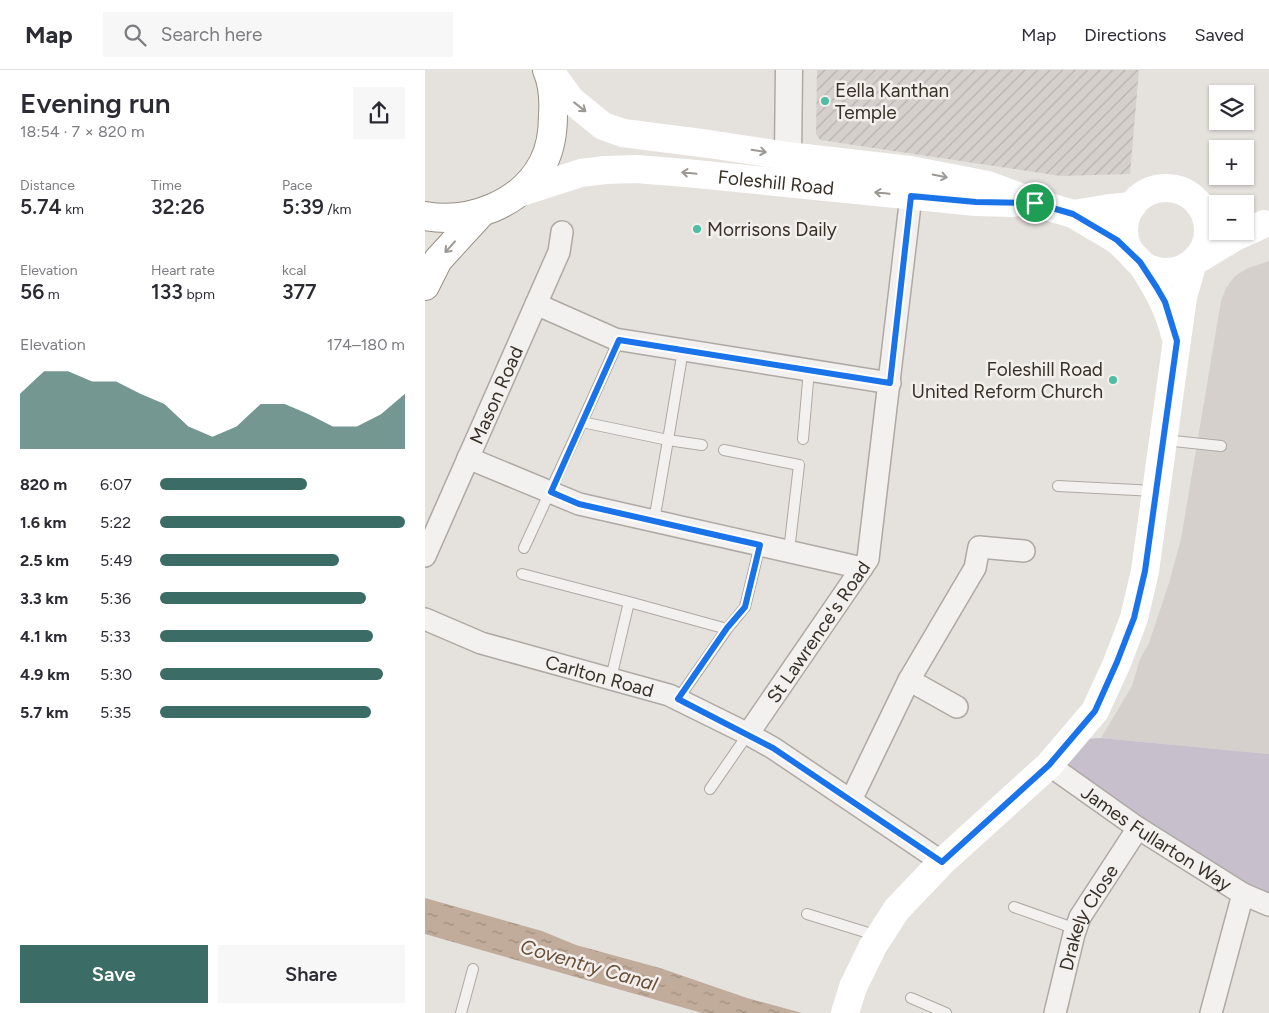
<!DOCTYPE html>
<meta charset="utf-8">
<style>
:root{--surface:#fff;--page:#f7f7f7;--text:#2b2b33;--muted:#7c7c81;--line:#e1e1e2;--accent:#3b6c65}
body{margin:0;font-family:Figtree,sans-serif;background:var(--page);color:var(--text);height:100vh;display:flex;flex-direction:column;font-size:19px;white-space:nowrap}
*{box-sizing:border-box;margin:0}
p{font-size:16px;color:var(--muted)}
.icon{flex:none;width:28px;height:28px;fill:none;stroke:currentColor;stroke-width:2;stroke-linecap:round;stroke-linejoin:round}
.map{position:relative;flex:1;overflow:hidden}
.sheet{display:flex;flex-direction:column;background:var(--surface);width:425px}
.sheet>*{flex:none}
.fabs{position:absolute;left:784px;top:15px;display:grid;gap:10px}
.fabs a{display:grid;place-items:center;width:45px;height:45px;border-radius:0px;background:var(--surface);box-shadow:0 1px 4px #0004;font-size:25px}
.pin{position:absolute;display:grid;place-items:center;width:42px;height:42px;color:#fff;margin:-21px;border:2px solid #fff;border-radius:50%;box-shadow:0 1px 5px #0007}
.round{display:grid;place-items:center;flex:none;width:52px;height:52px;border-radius:0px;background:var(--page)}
.head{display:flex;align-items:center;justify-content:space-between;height:85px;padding:0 20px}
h1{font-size:28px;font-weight:600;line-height:38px}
.metrics{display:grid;grid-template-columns:repeat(3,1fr);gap:8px;height:85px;padding:5px 20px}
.metrics div{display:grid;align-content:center}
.metrics b{font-size:21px;font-weight:600}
.metrics small{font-size:14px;font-weight:400}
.metrics p{font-size:14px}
.chart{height:140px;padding:10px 20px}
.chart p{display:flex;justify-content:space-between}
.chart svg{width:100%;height:90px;margin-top:5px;fill:var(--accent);opacity:.7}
.cta{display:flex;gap:10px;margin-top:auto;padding:10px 20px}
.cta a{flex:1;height:58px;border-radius:0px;background:var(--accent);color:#fff;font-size:20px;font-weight:600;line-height:58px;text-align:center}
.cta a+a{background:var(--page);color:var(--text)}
ul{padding:0 20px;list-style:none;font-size:16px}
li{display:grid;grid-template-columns:80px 60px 1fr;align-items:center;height:38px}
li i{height:12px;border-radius:6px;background:var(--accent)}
header{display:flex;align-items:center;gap:30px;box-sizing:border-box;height:70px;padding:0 25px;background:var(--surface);border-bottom:1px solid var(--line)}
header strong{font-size:24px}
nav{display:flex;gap:28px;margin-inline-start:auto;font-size:18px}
.search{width:350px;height:45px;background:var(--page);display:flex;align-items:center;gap:12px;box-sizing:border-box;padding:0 18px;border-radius:0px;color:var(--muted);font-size:19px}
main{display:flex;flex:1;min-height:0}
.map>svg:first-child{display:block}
.built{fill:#d5d0cb}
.industrial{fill:url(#industrial-furrows)}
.green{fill:#c8bfcd}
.water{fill:url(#water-ripples)}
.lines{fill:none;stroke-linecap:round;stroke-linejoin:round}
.service-casing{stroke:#aea9a3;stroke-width:12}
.minor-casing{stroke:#aea9a3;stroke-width:24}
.tertiary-casing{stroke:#aea9a3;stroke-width:29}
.trunk-casing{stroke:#999086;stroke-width:30}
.service{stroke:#f3f1ef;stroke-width:10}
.minor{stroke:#f3f1ef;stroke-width:21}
.tertiary{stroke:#f3f1ef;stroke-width:26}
.secondary{stroke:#fff;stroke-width:28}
.trunk{stroke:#fff;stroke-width:28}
.oneway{stroke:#9c9894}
.route-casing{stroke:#fff;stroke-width:10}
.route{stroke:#1a73e8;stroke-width:6}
.poi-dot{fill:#4fbca3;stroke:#f3efec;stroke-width:2}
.labels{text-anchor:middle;stroke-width:5;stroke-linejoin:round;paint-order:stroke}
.poi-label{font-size:19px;fill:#393128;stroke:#f3efec;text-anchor:start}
.street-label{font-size:19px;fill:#393128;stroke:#f3efec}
.water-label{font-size:20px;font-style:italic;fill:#684e37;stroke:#f3efec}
</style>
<header>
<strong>Map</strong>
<div class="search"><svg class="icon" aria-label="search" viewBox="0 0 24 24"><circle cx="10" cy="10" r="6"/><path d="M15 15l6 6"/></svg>Search here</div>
<nav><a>Map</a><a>Directions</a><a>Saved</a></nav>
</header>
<main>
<section class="sheet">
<div class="head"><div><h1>Evening run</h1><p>18:54 · 7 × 820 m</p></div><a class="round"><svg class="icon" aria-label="share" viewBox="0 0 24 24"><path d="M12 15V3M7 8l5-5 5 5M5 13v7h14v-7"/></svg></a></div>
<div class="metrics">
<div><p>Distance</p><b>5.74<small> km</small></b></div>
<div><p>Time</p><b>32:26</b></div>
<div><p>Pace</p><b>5:39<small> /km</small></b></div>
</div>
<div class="metrics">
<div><p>Elevation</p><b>56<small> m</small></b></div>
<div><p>Heart rate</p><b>133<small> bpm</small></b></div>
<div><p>kcal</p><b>377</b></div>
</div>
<div class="chart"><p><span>Elevation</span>174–180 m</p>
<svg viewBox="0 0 160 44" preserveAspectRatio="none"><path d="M0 44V17L10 6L20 6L30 11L40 11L50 17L60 22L70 33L80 38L90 33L100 22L110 22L120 27L130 33L140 33L150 27L160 17V44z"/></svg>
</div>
<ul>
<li><b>820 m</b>6:07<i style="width:60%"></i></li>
<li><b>1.6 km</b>5:22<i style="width:100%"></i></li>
<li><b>2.5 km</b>5:49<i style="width:73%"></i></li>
<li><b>3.3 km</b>5:36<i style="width:84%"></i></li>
<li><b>4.1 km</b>5:33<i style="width:87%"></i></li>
<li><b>4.9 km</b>5:30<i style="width:91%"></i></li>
<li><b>5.7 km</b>5:35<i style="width:86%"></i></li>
</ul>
<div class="cta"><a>Save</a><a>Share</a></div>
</section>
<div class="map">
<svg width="844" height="943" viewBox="0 0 844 943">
<defs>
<pattern id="industrial-furrows" width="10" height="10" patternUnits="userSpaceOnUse" patternTransform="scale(1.25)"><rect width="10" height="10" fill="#d5d0cb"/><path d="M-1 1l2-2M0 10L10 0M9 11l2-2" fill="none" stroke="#b8b3ae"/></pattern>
<pattern id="water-ripples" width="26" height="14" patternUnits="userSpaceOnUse" patternTransform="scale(1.25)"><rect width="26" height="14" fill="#c1ac9b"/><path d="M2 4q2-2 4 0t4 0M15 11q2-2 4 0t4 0" fill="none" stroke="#9e8d7e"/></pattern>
</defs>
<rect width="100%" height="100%" fill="#e5e1dd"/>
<path class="built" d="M844 191V684L676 668 707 616 715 589 724 573 744 513 756 469 796 231 801 218 810 206 823 198Z"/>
<path class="industrial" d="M392 0H714L705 104 636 106 395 70 391 64Z"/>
<path class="green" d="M676 668 844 684V829L631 695 660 669Z"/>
<path class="water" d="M0 828 117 861 151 875 235 898 322 928 377 943H277L0 864Z"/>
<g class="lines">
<defs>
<path id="service" d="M157 352 194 270
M378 369 384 300
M739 370 796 376
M299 380 374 395 364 481
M633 416 730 421
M229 451 243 370 277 375
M99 478 157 352 243 370 258 280
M97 504 204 532
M186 608 204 532 302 559
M253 629 302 559 320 537 335 475
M285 719 323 664
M589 837 651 859
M382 844 453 866
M486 928 521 943
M36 943 48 899"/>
<g id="minor">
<path d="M111 234 190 269 465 313"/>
<path d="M43 388 154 434 437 498"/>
<path id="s1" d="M0 486 134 182 137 162"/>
<path id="s2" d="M0 549 56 573 244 625 323 664 348 678 517 792"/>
<path d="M484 610 532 637"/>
<path id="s3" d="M323 664 443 489 486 126"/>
<path id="s4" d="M624 695 713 758 818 824 844 835"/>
<path d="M426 730 484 610 550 498 554 477 599 481"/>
<path id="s5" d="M630 943 649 864 655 847 713 758"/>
<path d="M786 943 818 824"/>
</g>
<path id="tertiary" d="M363 86 364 0"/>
<path id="trunk" d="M0 146C44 154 97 134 118 93 126 78 128 62 128 45 129 30 128 14 122 0
M0 216 13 190 56 143"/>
</defs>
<use href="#service" class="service-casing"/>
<use href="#minor" class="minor-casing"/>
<use href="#tertiary" class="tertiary-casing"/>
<use href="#trunk" class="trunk-casing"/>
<use href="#service" class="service"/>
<use href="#minor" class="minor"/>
<use href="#tertiary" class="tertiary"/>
<g class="secondary">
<path d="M124 0 146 30 178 56 198 63 284 74 363 86 485 100 563 115 611 133 648 144 692 170 711 188"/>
<circle cx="741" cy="160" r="42"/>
<path id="s6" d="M94 123 156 103 180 100 211 99 261 103 551 132 588 133"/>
<path d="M648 144 685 138 707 136"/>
<path d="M770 191 810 167 839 154"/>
<path d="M715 192C731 216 743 237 750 265"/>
<path d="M420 943 428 917 448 876 472 839 517 792 624 695 670 641 692 593 709 548 720 501 758 227 768 192"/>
</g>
<use href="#trunk" class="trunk"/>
</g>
<defs><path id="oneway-shaft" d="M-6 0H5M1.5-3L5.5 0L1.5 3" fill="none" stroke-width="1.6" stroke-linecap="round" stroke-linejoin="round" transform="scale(1.25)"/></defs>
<g class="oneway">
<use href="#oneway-shaft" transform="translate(155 37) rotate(38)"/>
<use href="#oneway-shaft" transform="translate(334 81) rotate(9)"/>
<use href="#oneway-shaft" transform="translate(264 103) rotate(-174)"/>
<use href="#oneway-shaft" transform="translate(515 106) rotate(11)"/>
<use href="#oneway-shaft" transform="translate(457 123) rotate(-174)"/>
<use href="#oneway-shaft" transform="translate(25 177) rotate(132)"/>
</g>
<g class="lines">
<defs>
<path id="route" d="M486 126 551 132 610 133 648 144 692 170 715 192 732 218 740 232 752 271 720 501 709 548 692 592 670 641 624 695 517 792 348 678 253 629 302 558 320 537 335 475 154 434 126 422 194 270 465 313Z"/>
</defs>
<use href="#route" class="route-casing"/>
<use href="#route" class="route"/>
</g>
<g class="poi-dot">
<circle cx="400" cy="31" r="5"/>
<circle cx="272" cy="159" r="5"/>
<circle cx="688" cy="310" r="5"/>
</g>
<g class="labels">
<g class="poi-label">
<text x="410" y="27">Eella Kanthan<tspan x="410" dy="22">Temple</tspan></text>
<text x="282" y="166">Morrisons Daily</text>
<text x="678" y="306" text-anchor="end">Foleshill Road<tspan x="678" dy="22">United Reform Church</tspan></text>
</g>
<g class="street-label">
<text dy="7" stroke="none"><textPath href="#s6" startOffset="261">Foleshill Road</textPath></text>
<text dy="7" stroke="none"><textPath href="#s1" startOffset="176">Mason Road</textPath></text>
<text dy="7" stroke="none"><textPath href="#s3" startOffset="124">St Lawrence's Road</textPath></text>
<text dy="7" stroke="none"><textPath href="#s2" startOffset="184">Carlton Road</textPath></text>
<text dy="7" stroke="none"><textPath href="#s4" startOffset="130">James Fullarton Way</textPath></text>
<text dy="7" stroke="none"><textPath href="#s5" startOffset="102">Drakely Close</textPath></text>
</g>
<g class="water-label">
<text transform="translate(164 895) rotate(16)" y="7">Coventry Canal</text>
</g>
</g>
</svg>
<div class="fabs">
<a><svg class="icon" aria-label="layers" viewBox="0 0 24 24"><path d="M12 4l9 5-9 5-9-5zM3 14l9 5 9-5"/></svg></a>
<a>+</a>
<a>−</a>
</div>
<div class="pin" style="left:610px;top:133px;background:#1e9e55"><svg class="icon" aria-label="arrive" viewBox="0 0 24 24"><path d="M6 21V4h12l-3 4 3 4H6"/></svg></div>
</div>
</main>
